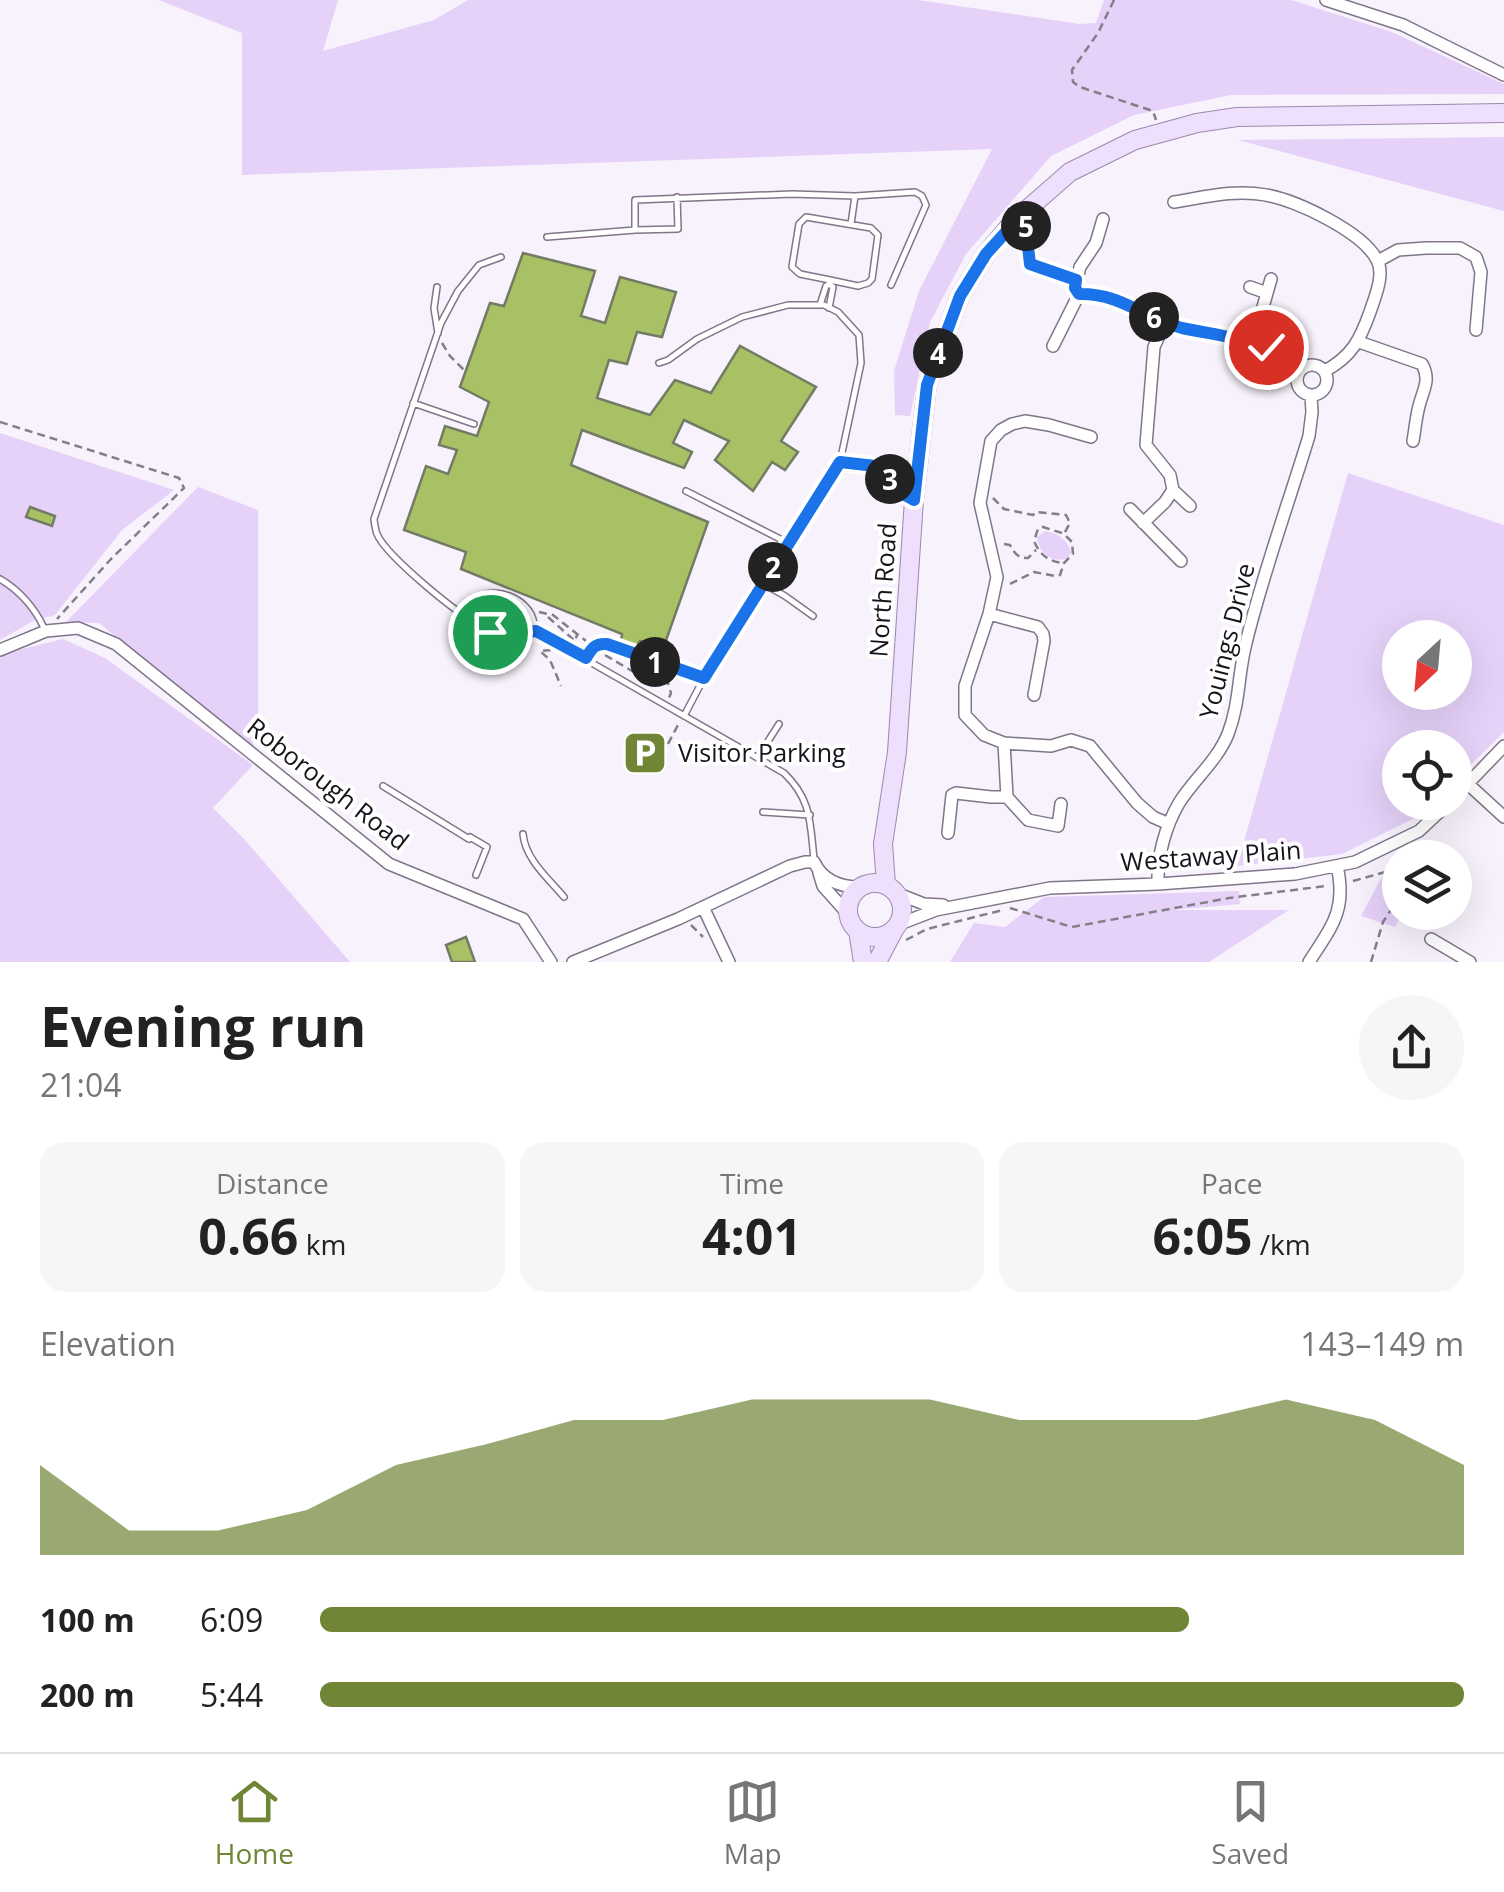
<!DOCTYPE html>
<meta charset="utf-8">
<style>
:root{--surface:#fff;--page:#f6f6f6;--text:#222;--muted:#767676;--line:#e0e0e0;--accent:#708536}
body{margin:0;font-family:"Open Sans",sans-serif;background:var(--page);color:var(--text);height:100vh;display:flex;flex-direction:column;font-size:38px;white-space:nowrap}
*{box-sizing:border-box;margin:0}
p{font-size:32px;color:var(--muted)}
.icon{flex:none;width:55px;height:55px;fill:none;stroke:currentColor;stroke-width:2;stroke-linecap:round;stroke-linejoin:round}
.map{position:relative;height:962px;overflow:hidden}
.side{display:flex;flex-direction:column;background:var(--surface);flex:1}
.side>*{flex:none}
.needle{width:65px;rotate:206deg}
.buttons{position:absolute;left:1382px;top:620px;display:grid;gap:20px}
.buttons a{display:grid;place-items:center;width:90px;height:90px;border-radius:50%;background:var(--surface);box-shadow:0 10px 40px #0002;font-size:50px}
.pin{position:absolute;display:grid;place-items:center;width:85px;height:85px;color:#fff;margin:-42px;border:5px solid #fff;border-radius:50%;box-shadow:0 2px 10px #0007}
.km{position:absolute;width:50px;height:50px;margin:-25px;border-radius:50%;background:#222;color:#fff;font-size:28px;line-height:50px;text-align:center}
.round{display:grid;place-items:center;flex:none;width:105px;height:105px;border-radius:52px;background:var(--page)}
.head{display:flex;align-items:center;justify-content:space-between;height:170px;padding:0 40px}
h1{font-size:55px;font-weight:700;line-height:75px}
.metrics{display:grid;grid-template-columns:repeat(3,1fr);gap:15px;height:170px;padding:10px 40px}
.metrics div{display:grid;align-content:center;border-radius:25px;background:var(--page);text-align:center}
.metrics b{font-size:50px;font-weight:700}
.metrics small{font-size:28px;font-weight:400}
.metrics p{font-size:28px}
.chart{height:280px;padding:20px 40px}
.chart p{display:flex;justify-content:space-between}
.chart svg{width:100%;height:180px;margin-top:10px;fill:var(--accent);opacity:.7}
ul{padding:0 40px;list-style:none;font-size:32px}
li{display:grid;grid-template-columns:160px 120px 1fr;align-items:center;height:75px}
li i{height:25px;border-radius:12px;background:var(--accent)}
.dock{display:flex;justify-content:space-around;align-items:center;height:140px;border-top:2px solid var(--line);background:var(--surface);font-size:28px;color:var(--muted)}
.dock a{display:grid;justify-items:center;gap:5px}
.dock .on{color:var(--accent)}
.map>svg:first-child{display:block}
.green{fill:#e6d1f9;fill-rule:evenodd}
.building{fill:#a7c164;stroke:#747b65;stroke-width:2.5}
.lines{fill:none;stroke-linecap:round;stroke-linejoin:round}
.service-casing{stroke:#807589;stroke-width:8}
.minor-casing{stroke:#807589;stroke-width:14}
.primary-casing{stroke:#9c89ac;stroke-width:20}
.path{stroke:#837f88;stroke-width:2.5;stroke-dasharray:8 5;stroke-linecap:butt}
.service{stroke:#fff;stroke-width:5}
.minor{stroke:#fff;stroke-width:11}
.primary{stroke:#eedffc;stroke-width:18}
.route-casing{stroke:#fff;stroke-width:20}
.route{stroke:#1a73e8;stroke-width:12}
.labels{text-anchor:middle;stroke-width:8;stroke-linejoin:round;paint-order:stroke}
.street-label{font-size:25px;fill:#17131b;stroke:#fff}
.poi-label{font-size:25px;fill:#17131b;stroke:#fff;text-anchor:start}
</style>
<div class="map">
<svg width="1504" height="962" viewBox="0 0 1504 962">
<rect width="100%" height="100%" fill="#f7f2fc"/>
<path class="green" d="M159 0H338L323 51 434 20 468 0H918L1080 24 1096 23 1104 0H1291L1392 32 1504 84V94L1231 95 1134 115 1051 156 966 254 930 322 910 416 895 415 894 371 919 291 992 149 242 175V33Z
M1504 137V211L1238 140Z
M0 433 174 490 122 530 55 615 33 621 0 640Z
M1348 473 1504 525V732L1455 780V748H1400V802L1433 803 1419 816 1342 854 1237 866ZM1400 638H1455V692H1400Z
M198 487 258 510V713L252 748 99 623 66 622Z
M1045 531C1058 533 1067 539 1071 552L1068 558C1054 564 1038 553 1037 537Z
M63 639 105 658 253 765 213 808 244 839 350 962H0V658L6 653Z
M1434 844 1427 857 1400 858 1402 913 1395 927 1361 916 1394 854Z
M1239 891 1240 904 1172 910H1289L1209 962H950L974 923 1005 927 1044 897Z"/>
<path class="building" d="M523 253 595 271 581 316 605 323 620 277 676 292 662 337 637 332 627 364 609 360 597 398 650 415 675 380 711 393 740 346 816 387 781 441 798 452 785 470 772 462 753 491 715 460 729 441 684 420 673 443 692 452 684 468 582 430 571 465 708 522 663 649 640 641 636 648 621 642 622 634 461 569 466 552 404 530 426 466 448 474 457 450 439 445 445 426 477 436 489 402 460 387 490 303 504 306Z
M30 507 55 516 52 526 26 517Z
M466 937 475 962H452L446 945Z"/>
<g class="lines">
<defs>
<path id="service" d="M677 197 678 229 635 230V200L792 194 855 196 915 192 922 196 926 205 891 285
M851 224 855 196
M547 237 635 230
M501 257 479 265 458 291 441 323 374 519C374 521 376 532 377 534 386 556 466 622 489 631 504 637 521 633 536 631L784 773C812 800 810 823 814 859
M829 284 830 280 800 274 792 267 799 224 806 217 871 228 878 235 872 279 868 283 858 286 830 280
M437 287 434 308 438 333
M820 305 826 286 829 284 833 287 829 308
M659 363 668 360 697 339 742 317 788 305H824L838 312 859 335 861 363 840 462 743 612 704 678 684 716
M413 403 474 424
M686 491 788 543
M0 579C19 590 35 608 44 628
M762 583 785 596 813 616
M463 616C474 584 516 588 531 614 534 620 534 625 536 631
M484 646 491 632
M585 658C592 648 595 644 607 644L704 678
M758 757 779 724
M383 786 469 839
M763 812 810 815
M523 834C525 859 549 879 564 897
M470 837 487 847 476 875"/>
<path id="minor" d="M1326 0 1403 25 1504 75
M1174 202C1205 197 1235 189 1266 195 1296 200 1363 232 1377 260 1385 274 1375 297 1370 312 1360 340 1352 356 1325 371
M1378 261 1398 250 1426 248H1460L1476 257 1481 272 1476 330
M1250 287 1267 293
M1079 294C1116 293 1135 312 1168 323 1183 329 1199 329 1214 332 1247 338 1275 349 1300 370
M1165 322 1154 347 1146 445 1170 475 1173 490 1190 506
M1253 342 1271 279
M1359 342 1422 364C1431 380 1423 390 1419 406 1416 417 1415 430 1413 441
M1053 346 1079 294 1075 288 1080 267 1096 243 1103 219
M1297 380a15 15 0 1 1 30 0a15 15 0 1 1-30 0Z
M1091 437 1049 425 1025 421 1012 424 1001 430 991 441 980 503 997 577 989 614 965 686V715L984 735 1004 743 1051 746 1071 740 1090 746 1137 803 1153 817 1169 824
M1130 509 1181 561
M1143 523 1165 502 1173 490
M989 614 1038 627 1043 634 1044 641 1034 695
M0 650 46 631 78 628 116 644 389 864 523 919 551 962
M1004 743 1007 797 1028 820 1058 826 1061 804
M1468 784 1504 817
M1455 797 1504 746
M948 833 952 795 956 793 991 797H1007
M819 873 823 886 849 915
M1158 884C1157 857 1165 827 1179 803 1194 779 1217 761 1228 734 1240 703 1238 673 1246 643 1263 573 1288 505 1309 436L1312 412 1311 396
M896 893 924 904 943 905
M703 907 729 962
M897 925 936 910 1050 888 1158 884 1295 874 1355 862 1419 831 1450 802
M1431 939 1470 962
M573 962 678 919 790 866 805 862H814C823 881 841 887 860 887
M1309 962C1332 926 1347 910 1337 866"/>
<path id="primary" d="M848 910a27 27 0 1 1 54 0a27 27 0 1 1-54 0Z
M886 885 883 844 897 752 914 500 927 385 960 296 986 254 1014 221 1070 172 1135 140 1197 123 1237 117 1504 113
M858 931 863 962
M877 962 895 928"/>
</defs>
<use href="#service" class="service-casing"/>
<use href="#minor" class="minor-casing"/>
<use href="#primary" class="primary-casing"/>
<path class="path" d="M1114 0 1098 33 1072 70 1073 82 1080 87 1153 111 1156 120
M1026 230 1030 264 1065 277
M442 343 450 356 465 371
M0 422 179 478 184 488 111 559 57 619
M847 463 883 467 896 490 899 492
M993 498 1004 509 1033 515 1036 512 1066 515 1070 523 1064 534 1072 542 1073 554 1064 563 1060 575 1055 576 1034 572 1010 584
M1062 533 1043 527 1038 529 1034 541C1039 554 1049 562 1063 563
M1004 544 1010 545C1015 554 1018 558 1028 558L1036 550
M539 612 553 615 586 641
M548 617 575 641 577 635
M551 650 540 651 550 660 561 686
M605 655 632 671 667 680 671 693 669 698
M668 744 679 723
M1416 858 1425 850 1428 838
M1422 858 1425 850 1423 842
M1353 881 1400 868
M1010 908 1072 927 1229 898 1326 886
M691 925 703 937
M906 940 927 929 1003 910
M1371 962 1383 922 1400 896"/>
<use href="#service" class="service"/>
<use href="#minor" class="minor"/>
<use href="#primary" class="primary"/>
</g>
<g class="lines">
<defs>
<path id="route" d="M490 632 505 635 536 631 586 658C592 648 595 643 607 644L704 678 840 462 884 467 896 490 914 500 927 385 960 296 986 254 1024 212 1030 264 1076 280 1075 288 1079 294C1122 293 1144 319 1182 328 1211 334 1239 337 1266 347"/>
</defs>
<use href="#route" class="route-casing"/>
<use href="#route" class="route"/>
</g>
<defs>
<symbol id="parking-square" viewBox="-11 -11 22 22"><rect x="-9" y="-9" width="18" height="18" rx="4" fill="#708536" stroke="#fff"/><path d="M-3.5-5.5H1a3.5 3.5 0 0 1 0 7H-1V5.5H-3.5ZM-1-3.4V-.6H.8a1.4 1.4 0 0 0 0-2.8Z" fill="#fff"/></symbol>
</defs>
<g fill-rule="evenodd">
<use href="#parking-square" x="620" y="728" width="50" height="50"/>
</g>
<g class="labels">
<g class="street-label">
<text transform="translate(883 590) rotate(-86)" y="9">North Road</text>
<text transform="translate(1227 641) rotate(-76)" y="9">Youings Drive</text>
<text transform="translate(328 784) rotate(38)" y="9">Roborough Road</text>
<text transform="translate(1211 856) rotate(-4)" y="9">Westaway Plain</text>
</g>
<g class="poi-label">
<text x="678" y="762">Visitor Parking</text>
</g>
</g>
</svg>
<div class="buttons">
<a><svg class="needle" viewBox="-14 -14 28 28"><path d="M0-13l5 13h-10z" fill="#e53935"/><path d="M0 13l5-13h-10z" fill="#767676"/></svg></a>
<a><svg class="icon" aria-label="locate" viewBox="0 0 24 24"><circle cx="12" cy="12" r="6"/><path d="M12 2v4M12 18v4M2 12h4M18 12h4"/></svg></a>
<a><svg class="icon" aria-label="layers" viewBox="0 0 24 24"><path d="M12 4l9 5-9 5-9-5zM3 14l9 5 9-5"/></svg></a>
</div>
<div class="pin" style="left:490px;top:632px;background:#1e9e55"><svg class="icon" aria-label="arrive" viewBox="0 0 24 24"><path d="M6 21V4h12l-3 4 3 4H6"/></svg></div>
<div class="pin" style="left:1266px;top:347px;background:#d93025"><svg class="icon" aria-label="check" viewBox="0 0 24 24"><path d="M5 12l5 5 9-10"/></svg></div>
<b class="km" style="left:655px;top:662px">1</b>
<b class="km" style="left:773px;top:567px">2</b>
<b class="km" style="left:890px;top:479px">3</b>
<b class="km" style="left:938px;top:353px">4</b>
<b class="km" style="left:1026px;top:226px">5</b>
<b class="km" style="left:1154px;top:317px">6</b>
</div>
<section class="side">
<div class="head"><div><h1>Evening run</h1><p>21:04</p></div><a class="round"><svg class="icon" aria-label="share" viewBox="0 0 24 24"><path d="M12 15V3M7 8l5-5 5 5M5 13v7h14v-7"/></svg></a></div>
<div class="metrics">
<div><p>Distance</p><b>0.66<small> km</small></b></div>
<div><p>Time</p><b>4:01</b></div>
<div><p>Pace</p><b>6:05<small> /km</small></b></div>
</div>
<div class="chart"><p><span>Elevation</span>143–149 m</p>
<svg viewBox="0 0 160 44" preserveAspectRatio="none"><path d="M0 44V22L10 38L20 38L30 33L40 22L50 17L60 11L70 11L80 6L90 6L100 6L110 11L120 11L130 11L140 6L150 11L160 22V44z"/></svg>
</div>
<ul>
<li><b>100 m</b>6:09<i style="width:76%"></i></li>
<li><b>200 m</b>5:44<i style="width:100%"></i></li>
</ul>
</section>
<nav class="dock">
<a class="on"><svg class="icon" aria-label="home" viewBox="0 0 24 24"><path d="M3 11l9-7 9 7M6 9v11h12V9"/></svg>Home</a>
<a><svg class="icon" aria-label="map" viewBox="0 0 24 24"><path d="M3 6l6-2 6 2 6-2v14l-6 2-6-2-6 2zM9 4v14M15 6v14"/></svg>Map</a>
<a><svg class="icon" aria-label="saved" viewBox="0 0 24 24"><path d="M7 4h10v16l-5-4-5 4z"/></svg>Saved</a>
</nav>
